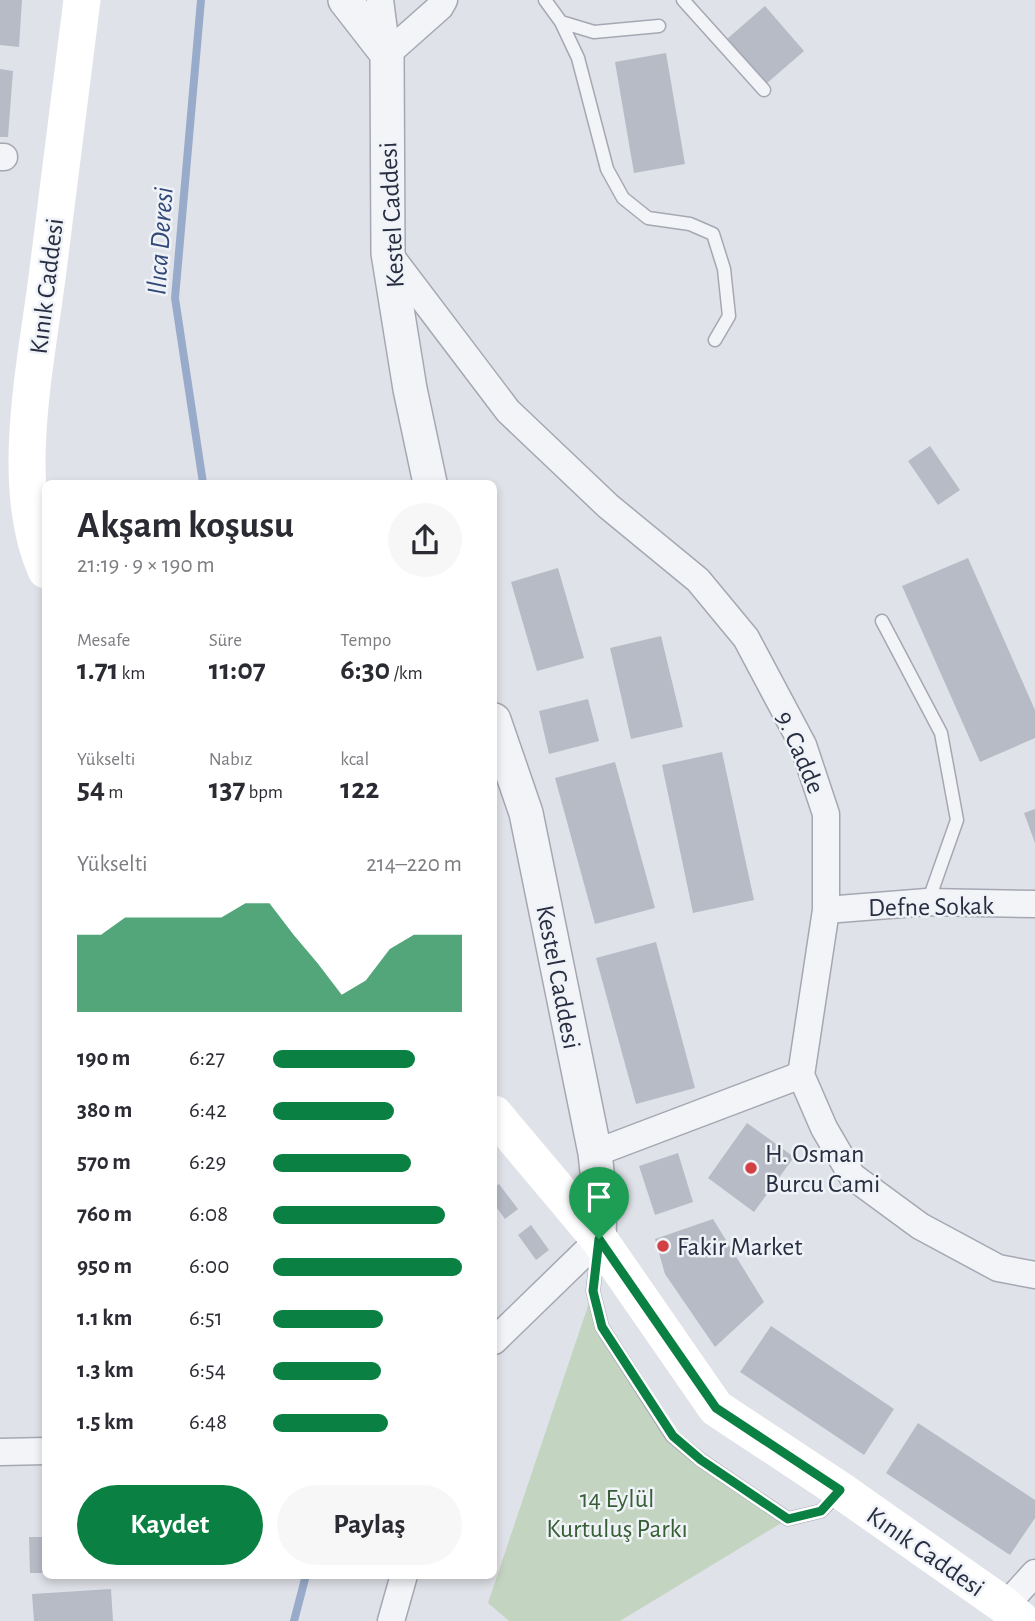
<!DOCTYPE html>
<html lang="tr">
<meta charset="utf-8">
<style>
:root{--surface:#fff;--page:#f7f7f7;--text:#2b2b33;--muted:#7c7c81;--accent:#0b8043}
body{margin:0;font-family:"Alegreya Sans",sans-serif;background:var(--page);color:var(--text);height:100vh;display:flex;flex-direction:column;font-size:26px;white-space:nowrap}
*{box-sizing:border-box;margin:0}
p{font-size:23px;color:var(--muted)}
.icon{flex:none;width:38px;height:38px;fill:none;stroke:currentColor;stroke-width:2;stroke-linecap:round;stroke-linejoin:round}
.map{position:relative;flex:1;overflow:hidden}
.panel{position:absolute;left:42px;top:480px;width:455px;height:1099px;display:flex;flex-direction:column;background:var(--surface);border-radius:10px;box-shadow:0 4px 10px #0003}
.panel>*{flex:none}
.pin{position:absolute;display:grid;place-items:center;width:60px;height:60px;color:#fff;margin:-72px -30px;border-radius:50% 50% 50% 0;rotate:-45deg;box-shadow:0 0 7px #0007}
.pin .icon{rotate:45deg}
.round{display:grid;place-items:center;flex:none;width:74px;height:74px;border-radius:37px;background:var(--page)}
.overview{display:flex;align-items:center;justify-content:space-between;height:119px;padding:0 35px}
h1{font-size:38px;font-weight:600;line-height:52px}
.stats{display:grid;grid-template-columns:repeat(3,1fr);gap:10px;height:119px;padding:7px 35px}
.stats div{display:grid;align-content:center}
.stats b{font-size:30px;font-weight:600}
.stats small{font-size:19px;font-weight:400}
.stats p{font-size:19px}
.chart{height:196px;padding:14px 35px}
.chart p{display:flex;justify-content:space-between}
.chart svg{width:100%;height:126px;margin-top:7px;fill:var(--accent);opacity:.7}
.cta{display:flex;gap:14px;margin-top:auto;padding:14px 35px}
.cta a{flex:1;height:80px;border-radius:42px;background:var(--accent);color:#fff;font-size:28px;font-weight:600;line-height:80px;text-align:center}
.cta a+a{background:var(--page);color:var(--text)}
ul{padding:0 35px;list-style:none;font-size:23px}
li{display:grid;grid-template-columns:112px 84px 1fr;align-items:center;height:52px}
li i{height:18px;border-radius:9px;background:var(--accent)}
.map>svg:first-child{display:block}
.green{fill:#c3d4c0}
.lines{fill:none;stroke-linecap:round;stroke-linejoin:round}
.stream{stroke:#99abcb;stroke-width:8}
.building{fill:#b7bbc6}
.service-casing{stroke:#a5a8b3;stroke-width:15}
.minor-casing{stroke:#a5a8b3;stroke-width:29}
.tertiary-casing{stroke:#a5a8b3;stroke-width:36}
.service{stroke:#f3f4f7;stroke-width:12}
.minor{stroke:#f3f4f7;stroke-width:26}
.tertiary{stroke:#f3f4f7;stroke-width:33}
.secondary{stroke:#fff;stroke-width:37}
.route-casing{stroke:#fff;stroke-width:14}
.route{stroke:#0b8043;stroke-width:9}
.poi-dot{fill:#d34044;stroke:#eff2f7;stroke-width:2.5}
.labels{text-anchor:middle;stroke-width:5;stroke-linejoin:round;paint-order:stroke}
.street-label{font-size:26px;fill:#282e41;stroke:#eff2f7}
.poi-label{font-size:26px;fill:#282e41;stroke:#eff2f7;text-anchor:start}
.park-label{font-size:26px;fill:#375e34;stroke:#eff2f7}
.water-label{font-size:28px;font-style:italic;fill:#304777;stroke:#eff2f7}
</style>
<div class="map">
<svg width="1035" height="1621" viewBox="0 0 1035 1621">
<rect width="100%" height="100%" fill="#e0e2e9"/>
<path class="green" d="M593 1291 602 1327 672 1436 788 1519 620 1621H509L488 1603Z"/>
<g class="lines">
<path class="stream" d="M201 0 175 298 203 483
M294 1621 306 1575"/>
</g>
<path class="building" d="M0 0H22L19 47 0 45Z
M765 6 804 51 766 84 727 39Z
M666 53 685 164 634 173 615 62Z
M0 69 13 71 8 137H0Z
M930 446 960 490 938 505 908 461Z
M968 558 1035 710V738L980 762 902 586Z
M558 568 584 658 537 671 511 582Z
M661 636 683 727 631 739 610 648Z
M588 699 599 741 549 754 539 711Z
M722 752 754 900 693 913 662 765Z
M615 762 655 908 595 924 555 778Z
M1035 809V843L1024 813Z
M656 942 695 1088 636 1104 596 958Z
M747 1123 794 1157 754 1212 708 1178Z
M678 1153 693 1202 655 1215 639 1166Z
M499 1184 518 1209 505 1219 494 1204V1188Z
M713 1219 764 1302 715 1347 665 1274 655 1239Z
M531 1225 549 1250 536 1260 518 1235Z
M771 1326 894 1409 864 1455 740 1372Z
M918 1423 1035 1500V1518L1010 1555 886 1473Z
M29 1537H46V1573H30Z
M111 1589 113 1621H34L32 1594Z"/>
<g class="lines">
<defs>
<path id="service" d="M545 0 561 22 578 58 607 169 623 198 648 218 690 224 713 234 724 269 729 316 715 340
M683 0 764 90
M561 22 594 32 659 26
M882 621 941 733 957 820 928 902
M598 1249 593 1291 602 1327 672 1436 701 1460 788 1519 821 1511 837 1494"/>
<path id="minor" d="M380 0 387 54
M387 54 440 7 444 0
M0 157H4
M389 254 508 411 608 506 698 580 746 638 803 745 826 814V910L801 1075 824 1128 852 1176 920 1226 998 1268 1035 1275
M826 910 927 902 1035 904
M595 1153 801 1075
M494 1341 599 1239
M0 1452 46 1451
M1005 1606 1035 1573
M391 1621 404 1575"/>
<path id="tertiary" d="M345 0 387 54 388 253 410 389 430 483
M494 720 526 813 595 1153 600 1199 599 1239"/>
</defs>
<use href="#service" class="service-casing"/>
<use href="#minor" class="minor-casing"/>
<use href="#tertiary" class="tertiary-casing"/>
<use href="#service" class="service"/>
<use href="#minor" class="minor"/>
<use href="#tertiary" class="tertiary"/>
<path class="secondary" d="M46 570C8 485 37 360 48 270 60 180 71 90 82 0
M494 1114 599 1239 716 1408 840 1490 1005 1606 1022 1621"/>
</g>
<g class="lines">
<defs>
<path id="route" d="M599 1239 716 1408 840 1490 821 1511 788 1519 701 1460 673 1436 602 1327 593 1291Z"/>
</defs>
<use href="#route" class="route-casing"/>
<use href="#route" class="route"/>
</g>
<g class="poi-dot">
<circle cx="751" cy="1168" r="7"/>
<circle cx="663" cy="1246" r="7"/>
</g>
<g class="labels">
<g class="street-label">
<text transform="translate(391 215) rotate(-93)" y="9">Kestel Caddesi</text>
<text transform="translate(46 286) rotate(-83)" y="9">Kınık Caddesi</text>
<text transform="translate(801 752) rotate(67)" y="9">9. Cadde</text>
<text transform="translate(931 906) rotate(-1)" y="9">Defne Sokak</text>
<text transform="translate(559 977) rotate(79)" y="9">Kestel Caddesi</text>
<text transform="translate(926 1551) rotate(35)" y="9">Kınık Caddesi</text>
</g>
<g class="poi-label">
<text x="765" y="1162">H. Osman<tspan x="765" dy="30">Burcu Cami</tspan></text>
<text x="677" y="1255">Fakir Market</text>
</g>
<g class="park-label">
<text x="617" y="1507">14 Eylül<tspan x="617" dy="30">Kurtuluş Parkı</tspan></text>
</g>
<g class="water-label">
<text transform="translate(159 241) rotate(-86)" y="10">Ilıca Deresi</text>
</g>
</g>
</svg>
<div class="pin" style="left:599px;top:1239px;background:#1e9e55"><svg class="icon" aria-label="arrive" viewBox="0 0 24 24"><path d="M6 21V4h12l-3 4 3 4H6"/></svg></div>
<section class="panel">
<div class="overview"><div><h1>Akşam koşusu</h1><p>21:19 · 9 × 190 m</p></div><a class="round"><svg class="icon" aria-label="share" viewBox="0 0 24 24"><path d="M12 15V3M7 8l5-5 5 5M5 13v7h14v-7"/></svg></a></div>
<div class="stats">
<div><p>Mesafe</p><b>1.71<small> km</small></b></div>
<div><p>Süre</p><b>11:07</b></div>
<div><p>Tempo</p><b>6:30<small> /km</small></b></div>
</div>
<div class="stats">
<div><p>Yükselti</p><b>54<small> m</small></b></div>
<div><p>Nabız</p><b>137<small> bpm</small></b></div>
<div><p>kcal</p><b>122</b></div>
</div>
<div class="chart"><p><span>Yükselti</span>214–220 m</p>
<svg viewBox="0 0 160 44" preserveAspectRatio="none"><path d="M0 44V17L10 17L20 11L30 11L40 11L50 11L60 11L70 6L80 6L90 17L100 27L110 38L120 33L130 22L140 17L150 17L160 17V44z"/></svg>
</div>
<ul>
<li><b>190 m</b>6:27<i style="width:75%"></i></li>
<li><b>380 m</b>6:42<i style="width:64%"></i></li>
<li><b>570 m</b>6:29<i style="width:73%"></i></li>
<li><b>760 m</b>6:08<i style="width:91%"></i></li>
<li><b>950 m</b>6:00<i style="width:100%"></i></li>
<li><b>1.1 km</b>6:51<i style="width:58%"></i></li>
<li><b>1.3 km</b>6:54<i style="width:57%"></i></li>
<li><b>1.5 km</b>6:48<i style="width:61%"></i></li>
</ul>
<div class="cta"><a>Kaydet</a><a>Paylaş</a></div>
</section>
</div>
